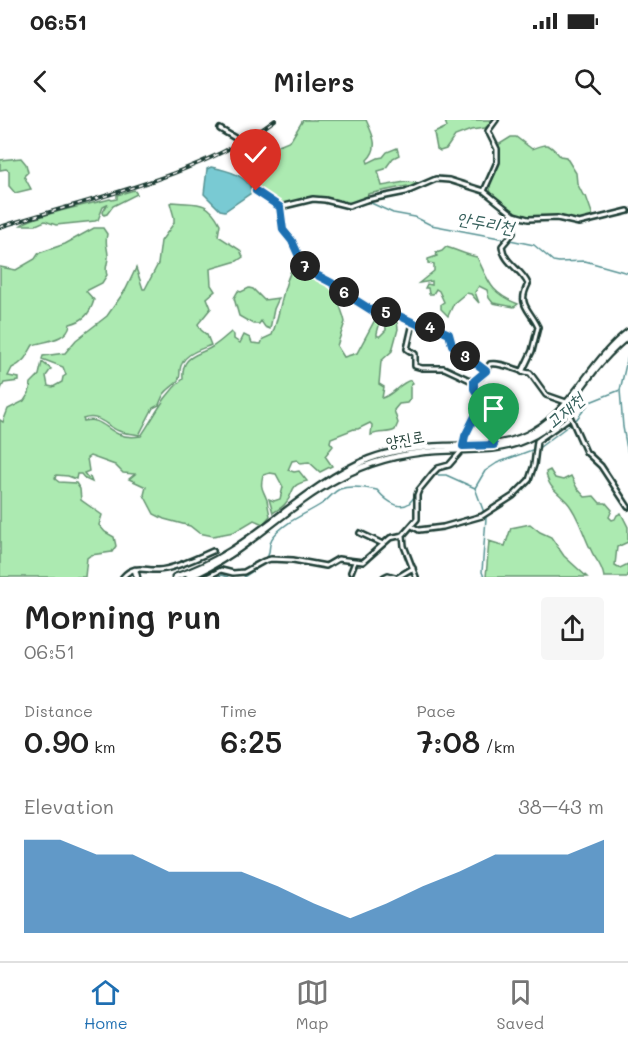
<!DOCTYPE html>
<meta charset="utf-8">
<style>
:root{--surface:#fff;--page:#f6f6f6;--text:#222;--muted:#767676;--line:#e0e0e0;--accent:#1f6fb2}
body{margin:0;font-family:Mali,"Poor Story",sans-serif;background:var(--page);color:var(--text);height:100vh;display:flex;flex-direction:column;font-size:22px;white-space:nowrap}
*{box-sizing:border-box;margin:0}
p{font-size:20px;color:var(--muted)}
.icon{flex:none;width:33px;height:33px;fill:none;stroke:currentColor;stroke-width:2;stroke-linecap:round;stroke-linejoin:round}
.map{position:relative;height:457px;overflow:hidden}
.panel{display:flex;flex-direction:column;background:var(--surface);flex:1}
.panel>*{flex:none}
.pin{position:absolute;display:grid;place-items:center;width:51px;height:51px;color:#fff;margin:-62px -26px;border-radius:50% 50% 50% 0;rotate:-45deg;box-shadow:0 0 6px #0007}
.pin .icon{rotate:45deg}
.km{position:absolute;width:30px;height:30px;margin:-15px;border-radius:50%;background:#222;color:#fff;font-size:16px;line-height:30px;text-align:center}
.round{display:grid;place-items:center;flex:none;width:63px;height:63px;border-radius:6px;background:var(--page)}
.summary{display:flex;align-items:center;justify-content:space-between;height:102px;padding:0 24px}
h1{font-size:33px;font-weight:600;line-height:45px}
.figures{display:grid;grid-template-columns:repeat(3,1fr);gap:9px;height:102px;padding:6px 24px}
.figures div{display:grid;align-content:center}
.figures b{font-size:30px;font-weight:600}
.figures small{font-size:16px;font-weight:400}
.figures p{font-size:16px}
.chart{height:168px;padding:12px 24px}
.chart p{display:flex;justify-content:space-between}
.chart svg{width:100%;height:108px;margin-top:6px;fill:var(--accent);opacity:.7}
.status{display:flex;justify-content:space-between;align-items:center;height:42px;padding:0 30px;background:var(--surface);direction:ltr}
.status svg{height:16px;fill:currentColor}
header{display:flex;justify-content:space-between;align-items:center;height:78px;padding:0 24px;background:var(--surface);font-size:27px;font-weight:600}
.dock{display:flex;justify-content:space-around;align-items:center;height:84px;border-top:2px solid var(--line);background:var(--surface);font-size:16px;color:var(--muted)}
.dock a{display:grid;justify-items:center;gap:3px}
.dock .on{color:var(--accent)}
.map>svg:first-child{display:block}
.green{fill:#aceab1;stroke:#669472;stroke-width:1.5}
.water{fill:#79cad3;stroke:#559293;stroke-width:1.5}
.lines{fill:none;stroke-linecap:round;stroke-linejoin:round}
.stream{stroke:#559293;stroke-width:1.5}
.minor-casing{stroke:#1f3d34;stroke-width:8}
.major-casing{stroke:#1f3d34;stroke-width:9}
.minor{stroke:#fff;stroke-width:3}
.major{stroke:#fff;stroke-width:4.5}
.rail-casing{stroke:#1f3d34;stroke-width:4}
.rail{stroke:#fff;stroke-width:1.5;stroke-dasharray:4.5;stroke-linecap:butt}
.route-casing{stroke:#fff;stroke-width:12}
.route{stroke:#1f6fb2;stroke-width:8}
.labels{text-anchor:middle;stroke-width:6;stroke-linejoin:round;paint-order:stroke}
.street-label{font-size:16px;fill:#1f3d34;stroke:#fff}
.water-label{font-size:18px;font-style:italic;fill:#36605c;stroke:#fff}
</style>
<div class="status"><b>06:51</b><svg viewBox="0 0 49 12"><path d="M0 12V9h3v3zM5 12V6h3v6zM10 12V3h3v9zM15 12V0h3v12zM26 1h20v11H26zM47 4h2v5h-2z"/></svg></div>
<header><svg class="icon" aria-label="back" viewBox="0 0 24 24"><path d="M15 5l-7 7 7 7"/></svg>Milers<svg class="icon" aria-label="search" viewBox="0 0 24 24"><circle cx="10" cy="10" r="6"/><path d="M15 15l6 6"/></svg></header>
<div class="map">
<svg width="628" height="457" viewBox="0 0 628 457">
<rect width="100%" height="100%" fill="#fff"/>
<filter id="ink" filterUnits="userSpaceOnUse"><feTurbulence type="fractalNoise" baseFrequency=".0167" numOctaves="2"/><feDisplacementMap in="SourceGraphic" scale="12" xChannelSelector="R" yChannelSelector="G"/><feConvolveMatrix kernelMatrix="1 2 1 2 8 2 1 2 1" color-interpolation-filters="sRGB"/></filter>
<g filter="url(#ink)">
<path class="green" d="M303 0H366C373 15 380 28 367 40L368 43 378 38 383 37 387 32 397 28 399 35 393 38 385 49 378 51 382 66 405 62 420 63 409 69 407 66 368 74 367 78 345 84 325 78 315 77 279 86C263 72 248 69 253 43L264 31 291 20Z
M440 0H494L485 8 471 10 455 16 446 29 440 31 437 29 434 13 447 7 445 1Z
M511 17H516L532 29C549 22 549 24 560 36L566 37 576 53 577 63 583 75 586 76 593 96 589 100C577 102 569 99 557 97 529 94 523 102 499 82 494 78 489 73 490 66 492 51 504 42 498 25Z
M21 38 26 44 28 52 24 56 31 69 15 73 9 66V51L6 49 0 50V40Z
M134 70 137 74 113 86 107 94 104 95 103 92 107 85 103 87 98 100 95 101 56 105 45 101 36 105H21C34 95 91 84 110 79L112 80 117 79V75Z
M172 82C195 85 207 78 220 104L218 116 240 130 243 137 237 141 210 149 211 165 215 171 207 178 211 188 198 204 201 210 207 215 211 225C199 230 182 234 180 250 180 255 180 259 176 263 166 272 164 271 159 285L153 288 139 315C132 313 125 314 119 311 106 306 99 293 83 299L84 301C99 297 105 308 118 314 125 317 134 317 141 316 156 294 164 275 183 259 181 235 197 236 212 227 219 223 225 217 231 212L234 215V219L240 223 244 215 250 218 252 223 261 224 263 219 272 215C281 192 282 165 295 143H302C315 160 326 158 340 172 336 184 343 190 345 202L337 226 344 237 357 233 377 196 382 195 377 213V216H380L386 210 385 196 390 193 396 194 398 209 392 231 381 241 379 264 384 267 382 278C394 275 399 263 411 260L413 263 410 267V279L407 283 399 284 394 290 398 303 395 310C387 314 380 311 371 315L372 305 370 303 358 309H354L331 318 330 322 333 326 325 336 332 346 320 352 309 342 300 343 297 340 292 341 288 350 294 352 299 351 307 361C287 366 296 372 285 384 282 388 277 390 273 393L269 379 274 381 280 379 283 367 276 354 270 353 263 355C260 369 262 367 267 380 268 386 269 391 270 396L263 404 254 400 234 412 213 416 199 413 190 406 164 399 154 394 144 375 146 367 129 359 135 354 123 353 115 345 90 336 87 338 89 351 84 353 88 358 90 357 92 362 85 359 81 354H77L76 359 68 356 56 355 55 359 59 362 76 363 80 369 81 380 102 395 99 405 105 412 114 417 116 426 112 432 91 435 87 438 85 457H0V300L3 302 8 289 24 281 29 273 31 263 39 255 42 242 51 249 46 256 48 266 53 267 62 262 63 257 66 255 63 247 42 239 43 236 65 233 76 220 107 196 126 169 136 148 143 169H145L158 144 161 121 174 103V97L170 83Z
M94 108H103L107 114C105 124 107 125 108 135 109 142 104 147 107 155L102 163 86 171 94 180C90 194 83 201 70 204 68 220 45 221 33 225 27 235 24 243 12 248L8 256 19 258V261L4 263 0 271V147L16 150 35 139 39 133 65 124Z
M446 127C457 130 466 135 477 137 489 162 490 173 518 184L514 187 493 183 489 178 487 170 479 166 475 172 479 183 471 174 466 173 454 183 448 196 441 189V184L444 182 439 171 436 169 433 174H429L428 168H425L427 164 432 165V161L419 163 434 151V144L428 143V139L437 136 436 133 442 131Z
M249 168 253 169 264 180 279 178 274 189 270 209 265 207 261 201 259 204H253L239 196 234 178 238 171 241 172Z
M550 350 555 358 563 360 571 356 577 368 585 377 594 376 600 383H606L612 390 609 397 612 400 615 399 617 395 621 393 628 407V422L617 427 615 445 620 448 628 444V457H604C601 441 595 441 590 428 583 414 578 394 567 382 557 371 548 368 546 352Z
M530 404 540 412 551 417 564 436 587 457H486L489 421 505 426 511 408Z"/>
<path class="water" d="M211 47C226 50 251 56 251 73L225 91 220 90 204 74 207 49Z"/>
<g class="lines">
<path class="stream" d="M371 83 393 93 415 97 431 105 505 119
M510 120 534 125 553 141 559 142 585 141 628 153
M620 270 623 307 628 334
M433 355H446L475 368 485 351 497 343 540 327 576 300 590 282 620 270 628 236
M475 368 486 398 482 452 484 457
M267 438C271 431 268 423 273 417 285 401 307 394 323 383 329 379 334 371 340 369 351 365 366 368 377 370 387 382 405 396 415 375 419 367 421 360 429 356
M218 457 222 455 228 457
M244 457 265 443"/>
<defs>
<path id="minor" d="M220 9 235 18 243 27 256 71 280 87 283 110 292 121 301 141 311 152 332 163 341 171 376 193 391 192 421 206 436 208 449 214 452 225 486 251
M484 71 497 42V29L488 11 496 0
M280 87 313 79 325 80 349 86 366 80 406 72 436 59 449 60 484 71 514 95 528 99 557 98 579 103 628 91
M514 96 513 113 502 126C504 144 522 149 528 164 517 185 529 188 538 207L532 231 522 252
M413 203 407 229 415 234V246L422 248H444L474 262
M570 296 586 332 601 346 628 387
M412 406 419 410 443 407 482 396 513 376 529 360 534 345 537 321 569 298 567 289
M360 413 383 424
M351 452 355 442
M123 457C134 444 145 451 158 450 172 450 200 437 213 431
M207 457 221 450 233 453 244 452 264 441 271 439 293 440 326 446 338 439 363 442 390 418 403 415
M384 457 388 455 395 457
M398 457 413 448
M416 457 404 426 403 415 417 399V375L419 370 433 353 438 348 449 345 462 330 465 316 481 281 474 269V262L481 257 490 244C502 242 517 251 530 253L546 275 566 282"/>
<path id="major" d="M135 450 137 457
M175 457C249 435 298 368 369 339 393 330 419 327 445 326 476 325 506 328 534 311 574 288 590 241 628 212
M189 457C245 434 284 387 337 359 368 342 402 333 437 331 473 328 501 334 535 315 563 299 573 276 593 252 603 239 615 227 628 216"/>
</defs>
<use href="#minor" class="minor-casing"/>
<use href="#major" class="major-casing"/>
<use href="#minor" class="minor"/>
<use href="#major" class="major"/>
<defs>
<path id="rail" d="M0 107C88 79 202 56 275 0"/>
</defs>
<use href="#rail" class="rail-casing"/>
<use href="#rail" class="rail"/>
</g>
</g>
<g class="lines" filter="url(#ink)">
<defs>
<path id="route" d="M256 71 280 87 283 110 292 121 301 141 311 152 332 163 341 171 376 193 391 192 421 206 436 208 449 214 452 225 486 251 474 261V269L482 282 465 316 463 326 494 325"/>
</defs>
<use href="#route" class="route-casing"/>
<use href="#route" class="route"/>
</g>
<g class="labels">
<g class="street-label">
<text transform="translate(405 319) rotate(-10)" y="6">양진로</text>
</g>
<g class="water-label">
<text transform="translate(485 103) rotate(10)" y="6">안두리천</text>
<text transform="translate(565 291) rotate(-41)" y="6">고재천</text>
</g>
</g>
</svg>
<div class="pin" style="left:494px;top:325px;background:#1e9e55"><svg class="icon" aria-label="arrive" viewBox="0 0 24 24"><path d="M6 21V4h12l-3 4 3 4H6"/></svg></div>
<div class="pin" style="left:256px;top:71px;background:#d93025"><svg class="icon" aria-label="check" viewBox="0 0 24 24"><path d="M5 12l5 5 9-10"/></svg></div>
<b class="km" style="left:465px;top:236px">3</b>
<b class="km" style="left:430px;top:207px">4</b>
<b class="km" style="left:386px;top:192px">5</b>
<b class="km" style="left:344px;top:172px">6</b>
<b class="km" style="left:305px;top:146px">7</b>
</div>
<section class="panel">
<div class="summary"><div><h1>Morning run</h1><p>06:51</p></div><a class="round"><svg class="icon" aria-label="share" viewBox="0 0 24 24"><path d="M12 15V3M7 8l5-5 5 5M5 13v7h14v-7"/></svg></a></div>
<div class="figures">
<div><p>Distance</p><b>0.90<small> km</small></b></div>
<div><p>Time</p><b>6:25</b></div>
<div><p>Pace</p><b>7:08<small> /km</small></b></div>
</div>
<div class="chart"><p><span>Elevation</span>38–43 m</p>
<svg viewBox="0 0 160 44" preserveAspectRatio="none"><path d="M0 44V6L10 6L20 12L30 12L40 19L50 19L60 19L70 25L80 32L90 38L100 32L110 25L120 19L130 12L140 12L150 12L160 6V44z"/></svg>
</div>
</section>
<nav class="dock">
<a class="on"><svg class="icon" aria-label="home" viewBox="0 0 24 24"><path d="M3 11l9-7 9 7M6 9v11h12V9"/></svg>Home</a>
<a><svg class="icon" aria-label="map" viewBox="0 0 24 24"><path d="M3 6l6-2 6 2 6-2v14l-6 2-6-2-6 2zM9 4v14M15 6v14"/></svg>Map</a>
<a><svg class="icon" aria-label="saved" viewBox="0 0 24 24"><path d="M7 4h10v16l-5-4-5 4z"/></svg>Saved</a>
</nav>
